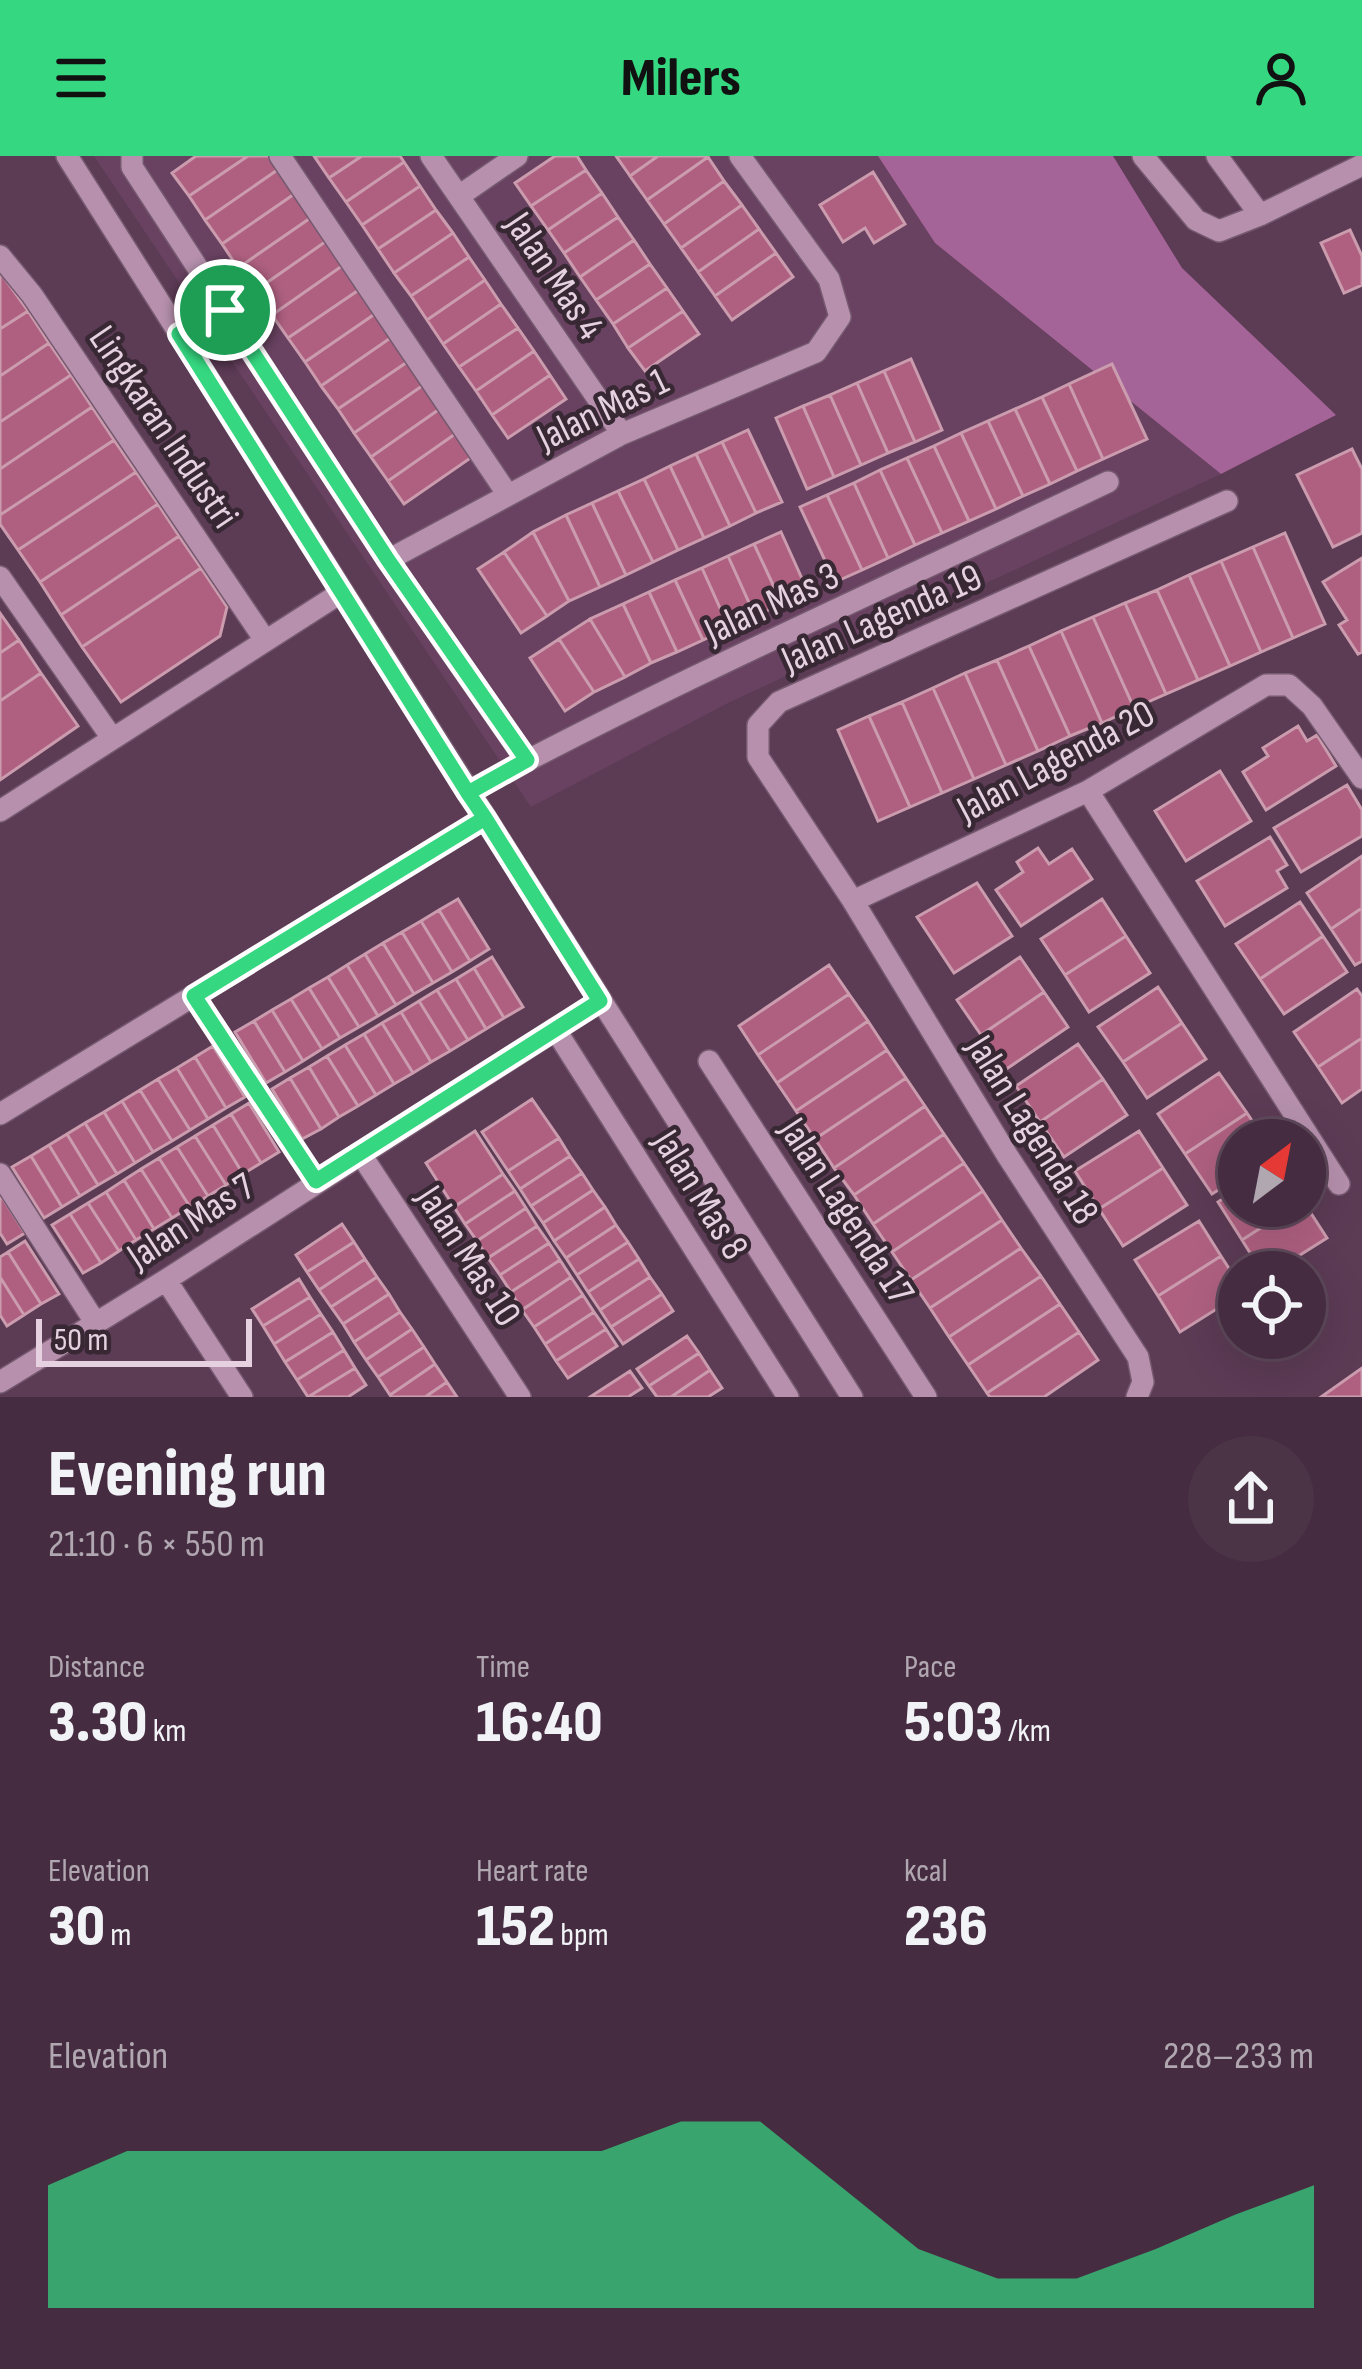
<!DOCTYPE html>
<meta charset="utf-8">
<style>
:root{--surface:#452c40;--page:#4c3447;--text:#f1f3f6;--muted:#b0a7b1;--line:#5d4859;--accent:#35d881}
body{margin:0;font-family:"Sofia Sans Condensed",sans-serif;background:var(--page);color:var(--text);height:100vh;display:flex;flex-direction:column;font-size:45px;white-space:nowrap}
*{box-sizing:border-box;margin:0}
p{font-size:39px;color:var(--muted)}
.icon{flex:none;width:66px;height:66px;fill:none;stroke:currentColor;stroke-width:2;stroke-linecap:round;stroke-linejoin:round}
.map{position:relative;height:1241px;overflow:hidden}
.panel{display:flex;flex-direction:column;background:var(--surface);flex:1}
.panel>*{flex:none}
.needle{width:78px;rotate:32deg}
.controls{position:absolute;left:1218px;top:963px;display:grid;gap:24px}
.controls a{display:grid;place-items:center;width:108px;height:108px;border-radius:50%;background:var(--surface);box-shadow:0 12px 48px #0002,0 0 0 3px var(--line);font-size:60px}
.scale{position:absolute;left:36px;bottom:30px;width:216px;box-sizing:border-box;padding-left:12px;border:6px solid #e5d1e0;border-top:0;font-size:33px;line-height:42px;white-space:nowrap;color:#e5d1e0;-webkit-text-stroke:9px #372834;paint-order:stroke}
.pin{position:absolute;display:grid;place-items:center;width:102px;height:102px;color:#fff;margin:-51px;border:6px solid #fff;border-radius:50%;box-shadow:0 3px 12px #0007}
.round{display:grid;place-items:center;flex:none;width:126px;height:126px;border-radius:63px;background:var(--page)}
.headline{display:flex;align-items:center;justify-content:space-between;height:204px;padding:0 48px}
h1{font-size:66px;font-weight:800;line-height:90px}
.metrics{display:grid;grid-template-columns:repeat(3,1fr);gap:18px;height:204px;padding:12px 48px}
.metrics div{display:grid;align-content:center}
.metrics b{font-size:60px;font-weight:800}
.metrics small{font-size:33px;font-weight:400}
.metrics p{font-size:33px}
.chart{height:336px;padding:24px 48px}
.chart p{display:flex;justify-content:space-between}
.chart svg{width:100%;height:216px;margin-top:12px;fill:var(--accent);opacity:.7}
header{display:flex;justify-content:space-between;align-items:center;height:156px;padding:0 48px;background:var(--accent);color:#111;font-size:54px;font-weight:800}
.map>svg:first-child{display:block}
.built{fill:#694261}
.forest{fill:#a56498}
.building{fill:#af6081;stroke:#cb9cae;stroke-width:3}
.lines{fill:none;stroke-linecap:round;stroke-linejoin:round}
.minor-casing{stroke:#75596f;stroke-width:24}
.minor{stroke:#b690ad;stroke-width:21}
.route-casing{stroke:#fff;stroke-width:24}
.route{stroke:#35d881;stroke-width:15}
.labels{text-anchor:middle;stroke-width:9;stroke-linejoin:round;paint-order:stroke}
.street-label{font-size:39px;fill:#e5d1e0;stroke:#372834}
</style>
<header><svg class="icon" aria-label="menu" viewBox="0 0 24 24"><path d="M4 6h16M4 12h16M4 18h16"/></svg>Milers<svg class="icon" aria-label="person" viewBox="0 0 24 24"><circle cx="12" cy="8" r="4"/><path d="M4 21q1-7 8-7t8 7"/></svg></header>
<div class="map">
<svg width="1362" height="1241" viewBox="0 0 1362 1241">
<rect width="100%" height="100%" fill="#5c3b55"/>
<path class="built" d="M94 0H878L935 87 1221 318 728 547 531 651Z"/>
<path class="forest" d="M878 0H1113L1182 112 1336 259 1221 318 935 87Z"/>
<path class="building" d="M196 0H248L189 40 172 17Z
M248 0H280L286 8 205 64 189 40Z
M314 0H362L329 22Z
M362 0H400L404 6 346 46 329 22Z
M555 0H577L586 14 531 50 515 27Z
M616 0H658L630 20Z
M658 0H707L708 1 647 44 630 20Z
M708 1 724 25 664 68 647 44Z
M404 6 420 30 362 69 346 46Z
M286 8 303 32 222 88 205 64Z
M586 14 602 37 548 74 531 50Z
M873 16 905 68 874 87 865 72 843 86 820 49Z
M724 25 742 49 681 92 664 68Z
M420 30 436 54 378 93 362 69Z
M303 32 319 56 238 112 222 88Z
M602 37 618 61 564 97 548 74Z
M742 49 759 73 698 116 681 92Z
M436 54 453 77 394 117 378 93Z
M319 56 335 79 255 135 238 112Z
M618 61 634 84 580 121 564 97Z
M759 73 776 97 715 140 698 116Z
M1350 74 1362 100V129L1344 137 1321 87Z
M453 77 469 101 411 140 394 117Z
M335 79 352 103 272 159 255 135Z
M634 84 650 108 596 144 580 121Z
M776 97 793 121 732 164 715 140Z
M469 101 485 124 427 164 411 140Z
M352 103 369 127 288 182 272 159Z
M650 108 667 132 613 168 596 144Z
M0 116 28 155 0 173Z
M485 124 501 148 443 188 427 164Z
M369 127 385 151 305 206 288 182Z
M667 132 683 155 628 192 613 168Z
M501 148 518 172 459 211 443 188Z
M385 151 402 174 321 230 305 206Z
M28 155 49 187 0 220V173Z
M683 155 699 178 645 215 628 192Z
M518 172 534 195 476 235 459 211Z
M402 174 419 198 338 253 321 230Z
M49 187 71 219 0 266V220Z
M534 195 550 219 492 259 476 235Z
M419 198 435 221 354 277 338 253Z
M911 203 942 274 915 286 884 215Z
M1112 208 1147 283 1103 303 1069 228Z
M884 215 915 286 888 297 857 227Z
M71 219 92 251 0 313V266Z
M550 219 566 243 508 282 492 259Z
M435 221 451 245 371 301 354 277Z
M857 227 888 297 861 309 830 239Z
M1069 228 1103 303 1077 315 1042 241Z
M830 239 861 309 834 321 803 250Z
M1042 241 1077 315 1050 328 1015 253Z
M451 245 468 269 388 325 371 301Z
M803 250 834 321 807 333 776 262Z
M92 251 114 284 0 359V313Z
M1015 253 1050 328 1023 340 988 265Z
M988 265 1023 340 996 353 961 277Z
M468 269 485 292 404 348 388 325Z
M748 274 782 346 756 357 722 286Z
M961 277 996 353 969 365 934 290Z
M114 284 136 316 18 394 0 368V359Z
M722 286 756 357 730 370 696 298Z
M934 290 969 365 942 377 907 302Z
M1352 293 1362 313V377L1333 391 1297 319Z
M696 298 730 370 704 382 670 310Z
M907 302 942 377 915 389 880 314Z
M670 310 704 382 678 394 644 323Z
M880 314 915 389 888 402 854 327Z
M136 316 158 348 40 426 18 394Z
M644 323 678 394 653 406 618 335Z
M854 327 888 402 862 414 827 339Z
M618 335 653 406 626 419 592 347Z
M827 339 862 414 835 426 800 351Z
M592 347 626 419 600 431 566 359Z
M158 348 179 380 61 459 40 426Z
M566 359 600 431 569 445 533 376Z
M533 376 569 445 547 460 504 396Z
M781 376 808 436 782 448 754 388Z
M1285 377 1325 468 1293 482 1253 391Z
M179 380 201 412 82 491 61 459Z
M754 388 782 448 755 460 728 400Z
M1253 391 1293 482 1261 496 1221 405Z
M504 396 547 460 521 477 478 413Z
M728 400 755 460 729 472 702 412Z
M1362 402V496L1358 498 1339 469 1347 464 1323 426Z
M1221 405 1261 496 1230 510 1189 419Z
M201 412 227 451 220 480 121 546 82 491Z
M702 412 729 472 703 484 675 424Z
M1189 419 1230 510 1198 524 1157 434Z
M675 424 703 484 677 496 649 436Z
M1157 434 1198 524 1166 538 1125 447Z
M649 436 677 496 651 507 623 448Z
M1125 447 1166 538 1134 552 1093 461Z
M623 448 651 507 625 521 590 463Z
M0 457 19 484 0 497Z
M1093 461 1134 552 1102 567 1061 475Z
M590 463 625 521 594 536 559 483Z
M1061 475 1102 567 1070 580 1029 490Z
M559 483 594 536 565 555 530 502Z
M19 484 41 517 0 545V497Z
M1029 490 1070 580 1038 595 997 504Z
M997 504 1038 595 1006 609 965 517Z
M41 517 78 570 0 624V545Z
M965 517 1006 609 974 623 933 532Z
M933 532 974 623 942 637 902 546Z
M902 546 942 637 910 651 869 560Z
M869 560 910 651 878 665 838 574Z
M1298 570 1307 585 1317 579 1336 610 1266 654 1243 616 1268 600 1263 592Z
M1220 615 1251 665 1186 705 1155 655Z
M1347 629 1362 654V680L1301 716 1274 672Z
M1270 681 1287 709 1277 715 1287 732 1225 770 1197 725Z
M1038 692 1049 708 1072 693 1092 723 1021 770 996 734 1023 716 1017 706Z
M1362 700V752L1331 773 1307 737Z
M977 727 1012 780 954 817 917 761Z
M458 743 489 793 470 805 439 754Z
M1102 743 1126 780 1065 819 1041 783Z
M1300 746 1323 780 1260 823 1236 788Z
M1362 752V805L1355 809 1331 773Z
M439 754 470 805 452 816 421 765Z
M421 765 452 816 433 827 402 776Z
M402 776 433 827 414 838 383 787Z
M1126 780 1150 817 1089 856 1065 819Z
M1323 780 1347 816 1284 858 1260 823Z
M383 787 414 838 396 849 365 798Z
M365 798 396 849 378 860 347 809Z
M492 801 523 851 504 862 474 812Z
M1020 801 1044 836 981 879 957 844Z
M347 809 378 860 359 871 328 821Z
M829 809 849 838 758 899 739 870Z
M474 812 504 862 486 873 456 823Z
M328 821 359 871 340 882 309 832Z
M456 823 486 873 468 884 437 834Z
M1158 831 1182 867 1123 906 1098 871Z
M309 832 340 882 322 893 291 843Z
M1357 833 1362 840V882L1318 911 1294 876Z
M437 834 468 884 450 895 419 845Z
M1044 836 1068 871 1005 914 981 879Z
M849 838 868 865 777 927 758 899Z
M291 843 322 893 303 905 272 854Z
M419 845 450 895 431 906 401 856Z
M272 854 303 905 285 916 254 865Z
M401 856 431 906 413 917 382 867Z
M254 865 285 916 266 927 235 876Z
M868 865 887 894 796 955 777 927Z
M382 867 413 917 394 928 364 878Z
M1182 867 1206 903 1147 942 1123 906Z
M364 878 394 928 376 939 345 889Z
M1362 882V933L1342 947 1318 911Z
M1078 888 1103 923 1040 966 1016 930Z
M345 889 376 939 358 950 327 900Z
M213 890 245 941 226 952 195 901Z
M887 894 906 922 815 983 796 955Z
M327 900 358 950 339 961 309 911Z
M195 901 226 952 208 963 177 912Z
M309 911 339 961 321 973 290 922Z
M177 912 208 963 190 974 158 923Z
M1219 917 1247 957 1185 998 1158 958Z
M290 922 321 973 302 983 272 933Z
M906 922 925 950 834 1012 815 983Z
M158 923 190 974 172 985 140 934Z
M1103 923 1127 959 1064 1001 1040 966Z
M140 934 172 985 153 996 122 945Z
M532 943 559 982 508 1015 482 976Z
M122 945 153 996 135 1007 104 956Z
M249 947 279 996 261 1007 231 958Z
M925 950 944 978 854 1039 834 1012Z
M104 956 135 1007 117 1018 85 967Z
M1247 957 1265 984H1239V1021L1212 1038 1185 998Z
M231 958 261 1007 243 1018 213 969Z
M85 967 117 1018 98 1029 67 978Z
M213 969 243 1018 226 1029 195 980Z
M475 975 503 1018 454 1051 426 1007Z
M1139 975 1163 1012 1099 1053 1075 1015Z
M67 978 98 1029 80 1040 49 989Z
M944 978 964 1007 873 1068 854 1039Z
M195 980 226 1029 208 1040 177 991Z
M559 982 570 1000 520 1033 508 1015Z
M49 989 80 1040 62 1051 31 1000Z
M177 991 208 1040 190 1051 159 1002Z
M31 1000 62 1051 44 1062 12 1011Z
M570 1000 582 1017 531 1050 520 1033Z
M159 1002 190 1051 172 1062 141 1013Z
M964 1007 983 1035 892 1096 873 1068Z
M1163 1012 1187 1049 1123 1090 1099 1053Z
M141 1013 172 1062 154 1073 124 1024Z
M582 1017 593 1034 543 1067 531 1050Z
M503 1018 515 1035 465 1068 454 1051Z
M124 1024 154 1073 136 1084 106 1036Z
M1239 1033V1050H1295L1242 1084 1218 1046Z
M593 1034 605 1051 554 1085 543 1067Z
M515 1035 526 1052 477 1085 465 1068Z
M983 1035 1002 1064 911 1124 892 1096Z
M106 1036 136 1084 119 1095 88 1047Z
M0 1038 25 1077 7 1088 0 1077Z
M88 1047 119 1095 101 1107 70 1058Z
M1305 1048 1327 1082 1273 1116H1262L1242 1084 1295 1050Z
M605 1051 616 1069 566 1102 554 1085Z
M526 1052 537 1070 488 1102 477 1085Z
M70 1058 101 1107 83 1117 52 1069Z
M1002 1064 1021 1092 930 1152 911 1124Z
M1199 1065 1221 1100 1158 1140 1135 1104Z
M342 1068 354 1086 307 1116 296 1099Z
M616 1069 628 1086 577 1119 566 1102Z
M537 1070 549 1087 500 1119 488 1102Z
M25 1085 59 1138 41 1148 8 1096Z
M354 1086 365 1103 319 1134 307 1116Z
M628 1086 639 1103 588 1136 577 1119Z
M549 1087 560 1104 511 1136 500 1119Z
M1021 1092 1041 1120 949 1181 930 1152Z
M8 1096 41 1148 24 1159 0 1121V1101Z
M1221 1100 1239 1128V1139L1180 1176 1158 1140Z
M365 1103 377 1121 331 1151 319 1134Z
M639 1103 650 1121 600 1154 588 1136Z
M560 1104 571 1121 522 1154 511 1136Z
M1041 1120 1060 1148 968 1209 949 1181Z
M0 1121 24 1159 7 1170 0 1159Z
M377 1121 389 1138 343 1168 331 1151Z
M571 1121 583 1139 534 1171 522 1154Z
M650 1121 662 1138 611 1171 600 1154Z
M299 1123 310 1141 263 1170 252 1153Z
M389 1138 400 1156 354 1186 343 1168Z
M662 1138 673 1155 623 1188 611 1171Z
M583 1139 594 1156 545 1188 534 1171Z
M310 1141 321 1158 274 1188 263 1170Z
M1060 1148 1079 1176 987 1237 968 1209Z
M400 1156 412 1173 366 1204 354 1186Z
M594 1156 606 1173 556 1205 545 1188Z
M321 1158 333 1176 285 1206 274 1188Z
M412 1173 424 1191 378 1221 366 1204Z
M606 1173 617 1190 568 1222 556 1205Z
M333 1176 344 1194 297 1224 285 1206Z
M1079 1176 1098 1204 1044 1241H990L987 1237Z
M687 1180 699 1197 649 1230 637 1213Z
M424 1191 435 1208 390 1239 378 1221Z
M344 1194 355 1212 308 1241 297 1224Z
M699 1197 710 1214 671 1241H657L649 1230Z
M435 1208 447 1226 425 1241H391L390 1239Z
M355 1212 366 1229 348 1241H308Z
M1362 1212V1241H1321Z
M710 1214 722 1232 708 1241H671Z
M630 1215 642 1232 628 1241H590Z
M447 1226 457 1241H425Z"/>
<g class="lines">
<defs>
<path id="minor" d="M67 0 852 1241
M132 0V11L388 404 527 605
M280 0 508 339
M431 0 622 278
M1143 0 1196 64 1219 75 1260 59 1362 9
M1217 0 1260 59
M459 40 517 0
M0 100 32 139 265 484
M179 178 225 154
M388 404 622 278 816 196 840 161 829 123 740 0
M0 421 112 582
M1088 635 1339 1028
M468 636C676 524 894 428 1108 326
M0 655 342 436
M853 745 1088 635 1266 529H1289L1312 550 1362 622
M194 840 316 1025
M555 873 788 1241
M709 905 926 1241
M0 958 485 662
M360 997 520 1241
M0 1018 95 1166
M166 1124 242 1241
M0 1226 166 1124 600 845
M1137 1241 1143 1226 1138 1201 1007 999 853 745 758 601V569L779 546 1227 345"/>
</defs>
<use href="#minor" class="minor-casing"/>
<use href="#minor" class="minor"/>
</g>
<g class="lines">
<defs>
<path id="route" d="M225 154 179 178 468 637 485 662 194 840 316 1025 600 845 485 662 468 637 527 604 388 404 225 154"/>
</defs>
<use href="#route" class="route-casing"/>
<use href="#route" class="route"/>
</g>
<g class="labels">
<g class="street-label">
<text transform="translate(556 119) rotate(56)" y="14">Jalan Mas 4</text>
<text transform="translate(602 252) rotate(-26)" y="14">Jalan Mas 1</text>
<text transform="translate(165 270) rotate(56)" y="14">Lingkaran Industri</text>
<text transform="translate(771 446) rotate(-25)" y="14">Jalan Mas 3</text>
<text transform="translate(881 461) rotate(-24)" y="14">Jalan Lagenda 19</text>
<text transform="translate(1055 604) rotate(-28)" y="14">Jalan Lagenda 20</text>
<text transform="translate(1034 973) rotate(58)" y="14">Jalan Lagenda 18</text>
<text transform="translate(702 1038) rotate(58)" y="14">Jalan Mas 8</text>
<text transform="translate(848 1054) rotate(57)" y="14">Jalan Lagenda 17</text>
<text transform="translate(190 1064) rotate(-33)" y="14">Jalan Mas 7</text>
<text transform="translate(470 1099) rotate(57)" y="14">Jalan Mas 10</text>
</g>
</g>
</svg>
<div class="controls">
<a><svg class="needle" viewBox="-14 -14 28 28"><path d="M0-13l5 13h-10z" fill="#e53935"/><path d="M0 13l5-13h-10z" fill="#b0a7b1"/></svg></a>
<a><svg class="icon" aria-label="locate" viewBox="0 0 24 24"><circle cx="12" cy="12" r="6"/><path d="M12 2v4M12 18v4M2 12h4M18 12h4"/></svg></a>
</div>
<div class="scale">50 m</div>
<div class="pin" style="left:225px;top:154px;background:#1e9e55"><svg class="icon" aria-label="arrive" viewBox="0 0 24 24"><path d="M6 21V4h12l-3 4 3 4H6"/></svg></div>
</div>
<section class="panel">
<div class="headline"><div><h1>Evening run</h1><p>21:10 · 6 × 550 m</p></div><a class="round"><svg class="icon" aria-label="share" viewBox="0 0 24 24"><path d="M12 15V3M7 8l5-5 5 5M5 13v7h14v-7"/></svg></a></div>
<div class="metrics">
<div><p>Distance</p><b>3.30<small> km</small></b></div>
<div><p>Time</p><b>16:40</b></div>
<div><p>Pace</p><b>5:03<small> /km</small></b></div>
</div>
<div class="metrics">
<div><p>Elevation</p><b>30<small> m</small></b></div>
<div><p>Heart rate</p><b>152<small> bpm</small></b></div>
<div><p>kcal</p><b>236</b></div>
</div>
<div class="chart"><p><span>Elevation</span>228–233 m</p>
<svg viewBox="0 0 160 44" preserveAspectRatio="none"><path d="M0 44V19L10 12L20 12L30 12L40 12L50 12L60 12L70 12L80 6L90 6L100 19L110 32L120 38L130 38L140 32L150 25L160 19V44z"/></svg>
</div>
</section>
